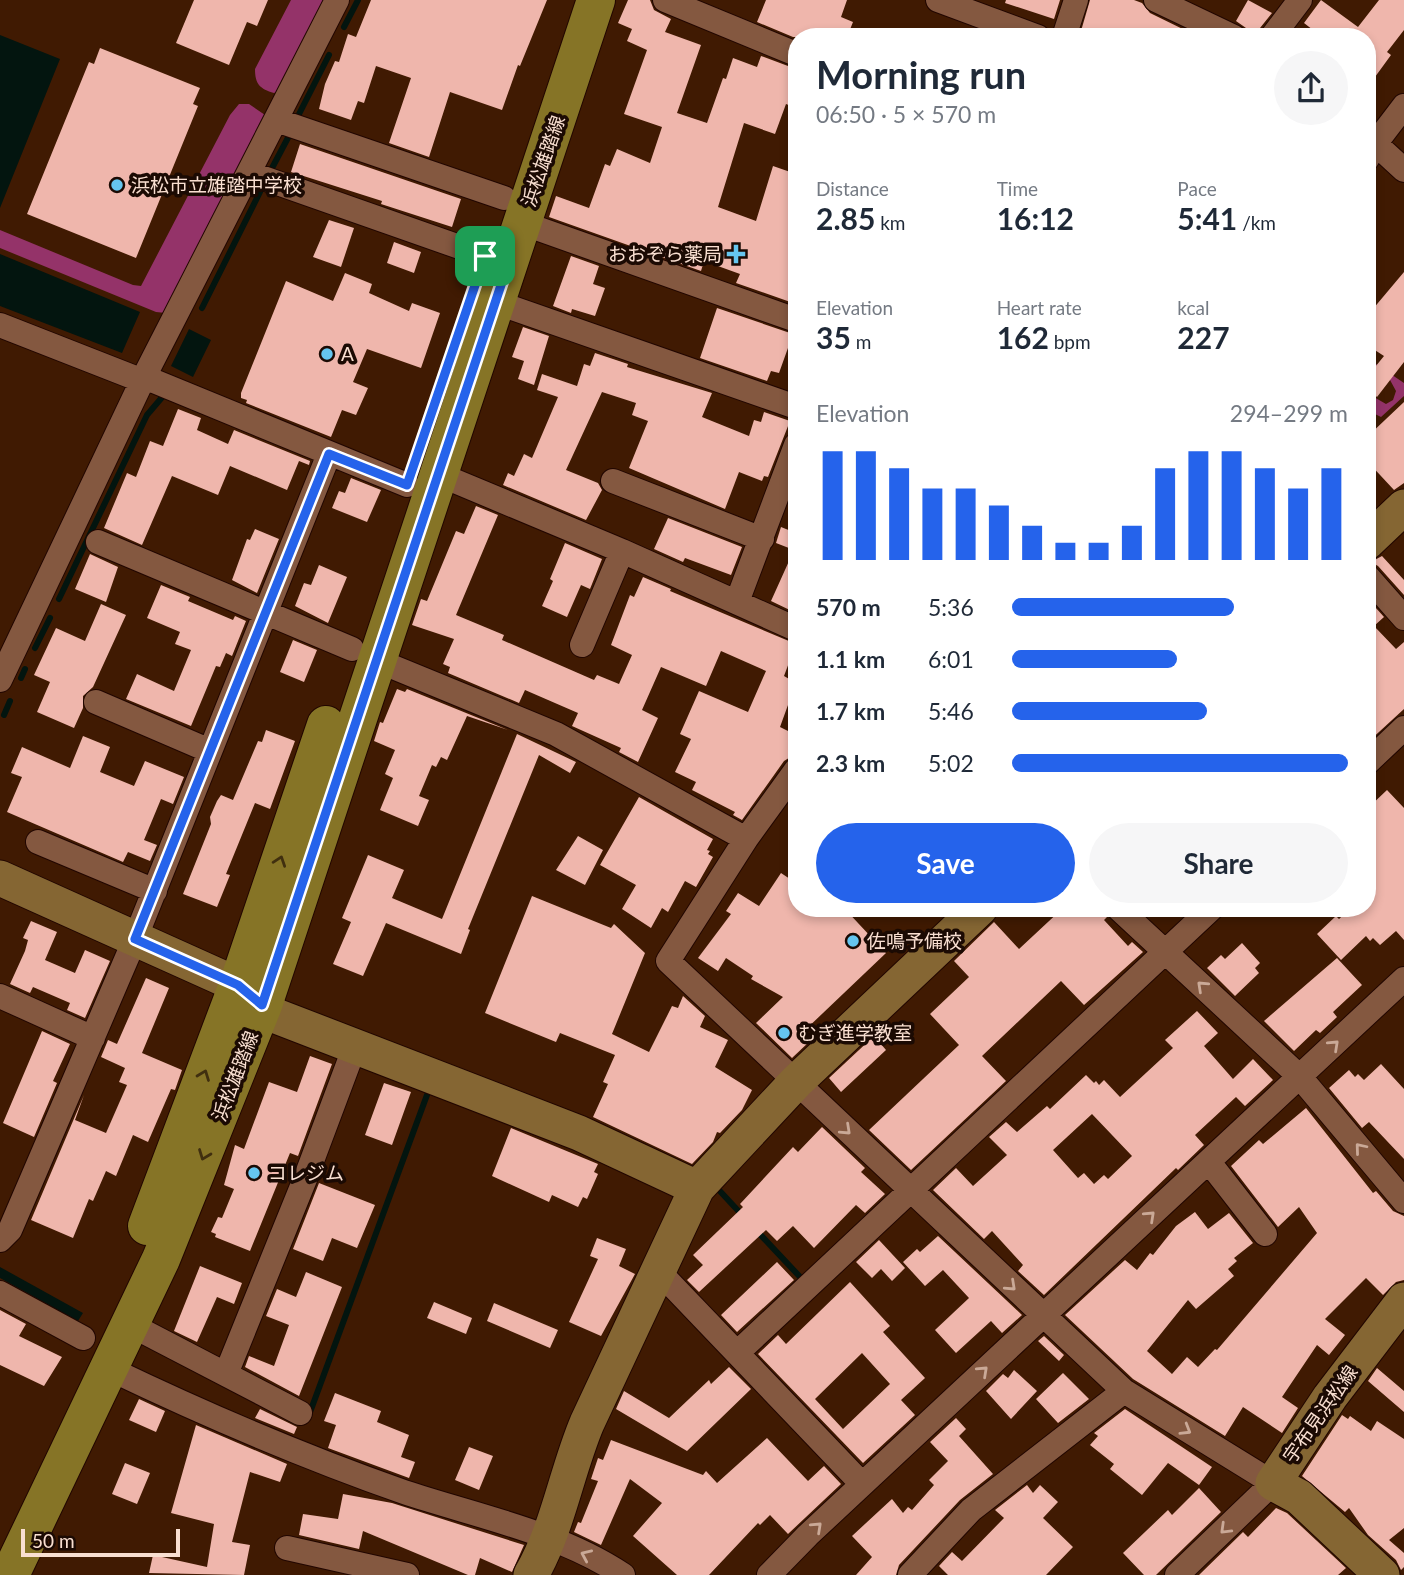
<!DOCTYPE html>
<meta charset="utf-8">
<style>
:root{--surface:#fff;--page:#f6f6f7;--text:#1f2937;--muted:#747a83;--accent:#2563eb}
body{margin:0;font-family:Lato,"Noto Sans JP",sans-serif;background:var(--page);color:var(--text);height:100vh;display:flex;flex-direction:column;font-size:26px;white-space:nowrap}
*{box-sizing:border-box;margin:0}
p{font-size:23px;color:var(--muted)}
.icon{flex:none;width:38px;height:38px;fill:none;stroke:currentColor;stroke-width:2;stroke-linecap:round;stroke-linejoin:round}
.map{position:relative;flex:1;overflow:hidden}
.details{position:absolute;left:788px;top:28px;width:588px;height:889px;display:flex;flex-direction:column;background:var(--surface);border-radius:28px;box-shadow:0 4px 10px #0003}
.details>*{flex:none}
.scale{position:absolute;left:21px;bottom:18px;width:159px;box-sizing:border-box;padding-left:7px;border:4px solid #f9dfd1;border-top:0;font-size:19px;line-height:24px;white-space:nowrap;color:#f9dfd1;-webkit-text-stroke:5px #1b0a03;paint-order:stroke}
.pin{position:absolute;display:grid;place-items:center;width:60px;height:60px;color:#fff;margin:-30px;border-radius:14px;box-shadow:0 4px 10px #0006}
.round{display:grid;place-items:center;flex:none;width:74px;height:74px;border-radius:37px;background:var(--page)}
.headline{display:flex;align-items:center;justify-content:space-between;height:119px;padding:0 28px}
h1{font-size:38px;font-weight:700;line-height:52px}
.stats{display:grid;grid-template-columns:repeat(3,1fr);gap:10px;height:119px;padding:7px 28px}
.stats div{display:grid;align-content:center}
.stats b{font-size:30px;font-weight:700}
.stats small{font-size:19px;font-weight:400}
.stats p{font-size:19px}
.chart{height:196px;padding:14px 28px}
.chart p{display:flex;justify-content:space-between}
.chart svg{width:100%;height:126px;margin-top:7px;stroke:var(--accent);stroke-width:6}
.action{display:flex;gap:14px;margin-top:auto;padding:14px 28px}
.action a{flex:1;height:80px;border-radius:42px;background:var(--accent);color:#fff;font-size:28px;font-weight:700;line-height:80px;text-align:center}
.action a+a{background:var(--page);color:var(--text)}
ul{padding:0 28px;list-style:none;font-size:23px}
li{display:grid;grid-template-columns:112px 84px 1fr;align-items:center;height:52px}
li i{height:18px;border-radius:9px;background:var(--accent)}
.map>svg:first-child{display:block}
.forest{fill:#943369}
.water{fill:#03150f}
.lines{fill:none;stroke-linecap:round;stroke-linejoin:round}
.stream{stroke:#03150f;stroke-width:6}
.building{fill:#efb6ac;fill-rule:evenodd}
.street-casing{stroke:#210600;stroke-width:26}
.secondary-casing{stroke:#210600;stroke-width:37}
.primary-casing{stroke:#210600;stroke-width:40}
.street{stroke:#845840;stroke-width:24}
.secondary{stroke:#856633;stroke-width:35}
.primary{stroke:#867426;stroke-width:38}
.oneway{stroke:#402f0f}
.oneway2{stroke:#caa997}
.route-casing{stroke:#fff;stroke-width:14}
.route{stroke:#2563eb;stroke-width:9}
.poi-dot{fill:#65c5ef;stroke:#1b0a03;stroke-width:2.5}
.labels{text-anchor:middle;stroke-width:7;stroke-linejoin:round;paint-order:stroke}
.street-label{font-size:19px;fill:#f9dfd1;stroke:#1b0a03}
.poi-label{font-size:19px;fill:#f9dfd1;stroke:#1b0a03;text-anchor:start}
</style>
<div class="map">
<svg width="1404" height="1575" viewBox="0 0 1404 1575">
<rect width="100%" height="100%" fill="#401a02"/>
<path class="forest" d="M291 0H329L284 89 274 93C260 89 255 84 255 69Z
M239 104H249L265 115 166 313 156 312 0 248V230L133 285 141 286 230 115Z
M1367 358 1404 383V396L1381 417 1375 414 1367 406V393L1386 404 1393 400 1396 391 1390 380 1367 369Z"/>
<path class="water" d="M0 35 60 59 0 208Z
M0 254 140 312 122 353 0 306Z
M189 329 211 340 193 377 171 366Z
M0 1267 83 1313 78 1321 0 1278Z"/>
<g class="lines">
<path class="stream" d="M344 27 358 0
M295 122 329 55
M271 170 291 132
M202 308 260 192
M59 599 147 415 164 395
M35 648 50 618
M21 678 25 669
M4 715 10 701
M718 1189 743 1216
M755 1229 802 1279
M309 1415 427 1095"/>
</g>
<path class="building" d="M194 0H268L257 26 247 22 229 65 176 43Z
M371 0H547L520 66 518 65 502 110 450 92 429 157 389 143 411 78 376 66 364 103 358 101 351 120 319 109 325 84 335 61 339 62 348 34 356 37Z
M628 0H650L654 10 671 19 665 32 701 45 677 113 707 123 723 78 726 79 733 58 757 67 761 56 796 69V108L786 104 775 134 744 123 718 207 756 221 773 166 796 174V304L736 283 740 274 704 261 701 271 549 217 556 196 589 208 605 164 610 166 617 149 650 163 662 127 624 114 647 50 627 41 632 29 618 23Z
M766 0H847L841 17 853 22 847 37 831 31 829 37H793L757 22Z
M1006 0H1060L1054 19 1005 3Z
M1090 0H1134L1142 3 1150 13 1199 37H1092L1081 31Z
M1248 0 1272 13 1260 28 1257 37H1249L1246 28 1236 21Z
M1321 0 1358 27 1379 0H1404V30L1387 52 1391 55 1367 88V37H1322L1304 23Z
M100 48 200 88 193 104 198 106 136 258 27 214 89 62 94 64Z
M300 144 461 199 452 227 381 204 382 201 291 172Z
M329 220 354 228 341 267 313 257Z
M394 242 421 252 414 273 387 263Z
M571 256 599 266 593 284 605 288 595 316 572 309 571 313 553 306Z
M1404 272V362L1377 397 1367 388V377L1384 356 1367 345V316Z
M345 273 372 284 369 293 409 311 412 303 440 313 421 368 367 349 353 382 368 388 356 415 342 410 331 437 246 403 247 400 241 398V393L286 281 333 301Z
M717 308 793 334 779 373 771 371 767 381 700 358Z
M523 327 549 336 534 385 518 379 524 361 512 357Z
M595 353 628 364 627 367 712 393 702 417 749 436 754 420 761 422 764 412 790 421 768 477 764 476 762 481 739 472 725 509 629 468 648 421 632 415 636 403 602 392 566 470 598 483 602 490 586 520 503 485 508 473 514 476 524 454 532 458 558 397 537 390 542 374 577 386 584 364 590 366Z
M1404 402V483L1394 490 1367 461V437Z
M178 409 201 418 197 430 228 444 234 430 310 461 309 465 299 461 287 490 230 466 218 495 172 476 142 545 104 528 127 473 136 477 150 441 163 446Z
M351 478 381 490 367 522 332 508 339 491 345 493Z
M476 506 498 515 456 615 504 635 502 640 539 656 594 680 597 675 619 684 632 655 611 645 630 595 634 597 643 577 671 589 670 591 796 644 784 676 796 683 780 727 796 735V745L792 756 784 761 742 820 733 815 735 812 692 790 696 782 675 772 691 739 680 734 699 691 748 712 766 671 721 651 706 686 661 667 642 710 658 718 638 762 619 752 621 748 572 726 578 713 525 690 519 703 448 673 450 667 443 664 454 639 412 625 421 599 427 601 456 531 464 534Z
M668 518 742 547 731 575 685 558 683 562 654 549Z
M781 527 796 533V613L771 601 794 550 776 543Z
M255 529 279 539 257 593 232 580 247 539 250 540Z
M565 543 602 559 590 589 581 585 567 617 542 606 553 581 550 579Z
M90 554 118 567 106 602 75 589Z
M1382 556 1404 580V595L1378 566 1371 562Z
M319 565 347 577 328 623 295 606 304 583 311 585Z
M161 585 190 597 188 601 233 620 235 616 246 621 232 656 226 653 220 667 216 666 191 726 126 699 137 674 174 691 191 650 175 644 180 632 147 618Z
M1367 598 1384 617 1374 626 1396 649 1404 642V709L1367 743Z
M101 604 126 615 93 687 83 696V708L74 728 37 712 50 682 34 675 56 628 85 641Z
M293 640 317 650 304 682 280 672Z
M397 689 405 692 407 689 508 730 467 716 447 760 441 757 436 767 432 765 419 796 429 800 418 826 380 810 393 778 385 774 395 750 374 741 380 722 383 723Z
M266 730 295 741 270 809 255 803 226 874 230 875 217 907 183 894 211 824 210 817 217 801 221 795 233 800 258 741 262 742Z
M517 734 576 762 570 773 539 755 468 929 470 930 461 954 386 923 363 976 333 964 351 922 342 918 368 855 404 870 392 898 442 919Z
M83 736 110 747 100 772 134 786 145 761 184 777 173 804 161 799 144 840 157 845 150 861 128 852 123 862 7 812 22 777 11 773 22 747 70 768Z
M1387 790 1404 808V940L1396 931 1380 945 1373 938 1370 941 1366 936 1341 960 1317 934 1336 916 1339 919 1351 908H1367V809Z
M639 797 713 839 707 850 710 851 708 854 713 857 696 887 685 881 668 912 662 908 651 928 622 909 636 885 600 865Z
M578 836 603 850 585 885 556 870Z
M781 873 796 883V908H821L832 916 844 908 886 953 802 1033 810 1041 792 1058 756 1023 783 997 751 979 753 976 726 958 718 971 698 958 731 914 726 911 738 893 759 906Z
M532 896 611 928 614 924 645 953 612 1034 649 1052 672 1006 678 1008 683 996 705 1016 700 1027 728 1040 715 1067 752 1090 742 1110 720 1133 717 1132 713 1142 692 1164 593 1117 608 1084 603 1082 615 1055 560 1033 556 1042 485 1013Z
M1063 908H1098L1107 917 1104 920 1128 946 1132 942 1143 952 1084 1005 1061 981 982 1056 1006 1081 911 1170 869 1130 959 1045 930 1014 969 977 954 961 994 922 1019 949Z
M31 921 57 932 45 960 75 973 85 950 110 961 85 1018 67 1010 70 1003 33 987 30 993 10 984 25 951 28 940 23 938Z
M1242 943 1260 963 1255 968 1259 973 1235 996 1207 968 1221 955 1225 959Z
M1337 958 1362 985 1333 1012 1337 1017 1320 1033 1316 1030 1294 1051 1264 1021Z
M146 978 169 988 142 1053 182 1070 175 1090 171 1089 148 1142 133 1135 116 1176 106 1171 93 1201 89 1199 73 1238 31 1220 84 1095 75 1120 106 1133 127 1085 119 1082 125 1068 101 1057 108 1040 117 1044Z
M1197 1011 1218 1033 1204 1046 1233 1079 1253 1059 1273 1080 1245 1106 1236 1097 1195 1135 1204 1145 1178 1170 1176 1168 1044 1295 1018 1271 1023 1265 992 1231 984 1239 933 1190 956 1168 973 1186 1007 1155 989 1137 1006 1122 1017 1132 1047 1106 1050 1109 1086 1075 1094 1083 1096 1081 1099 1085 1104 1080 1120 1097 1173 1048 1165 1040ZM1092 1114 1132 1156 1108 1179 1104 1175 1094 1184 1084 1173 1078 1178 1053 1150Z
M42 1031 70 1044 53 1081 57 1083 34 1137 3 1123Z
M874 1036 886 1050 841 1092 829 1078Z
M310 1056 332 1064 298 1156 290 1153 250 1251 215 1237 216 1234 211 1232 218 1217 222 1218 234 1189 224 1185 235 1145 244 1149 269 1082 297 1092Z
M1381 1064 1404 1089V1159L1369 1122 1362 1128 1329 1088 1349 1070 1355 1077 1358 1074 1364 1080Z
M384 1083 411 1092 392 1145 365 1135Z
M1306 1108 1373 1193 1376 1191 1393 1211 1404 1216V1280L1396 1282 1383 1295 1366 1278 1325 1319 1345 1335 1329 1355 1317 1345 1282 1397 1298 1408 1282 1433 1243 1407 1225 1436 1133 1379 1065 1315 1125 1260 1137 1270 1150 1253 1153 1255 1176 1226 1195 1212 1208 1229 1229 1213 1253 1243 1234 1258 1237 1261 1228 1269 1234 1276 1196 1309 1188 1300 1147 1351 1172 1374 1187 1357 1198 1367 1215 1349 1217 1350 1317 1233 1299 1207 1278 1227 1231 1166 1259 1140 1263 1144Z
M822 1127 865 1168 861 1172 885 1194 865 1213 856 1205 814 1248 793 1226 777 1241 766 1230 699 1292 687 1280 703 1265 693 1255 743 1207 740 1204 793 1147 798 1152Z
M511 1128 598 1164 594 1172 598 1174 587 1199 583 1197 578 1207 552 1195 549 1202 492 1176Z
M319 1183 375 1205 357 1248 332 1238 323 1261 293 1249Z
M938 1236 1022 1315 1002 1333 991 1321 956 1353 935 1330 969 1298 943 1270 925 1286 903 1262 917 1249 920 1252Z
M597 1238 626 1249 619 1266 635 1274 601 1336 569 1322 598 1259 590 1256Z
M879 1240 905 1268 892 1281 881 1269 872 1278 856 1262Z
M777 1262 794 1280 737 1332 721 1315Z
M200 1266 242 1283 234 1304 217 1297 197 1342 174 1331Z
M306 1272 342 1287 299 1396 245 1367 249 1356 274 1366 289 1325 266 1316 277 1289 296 1297Z
M850 1282 890 1326 883 1332 925 1378 901 1400 915 1415 863 1463 758 1354 778 1335 786 1344ZM862 1353 890 1384 843 1429 815 1399Z
M434 1302 472 1318 466 1334 427 1318Z
M494 1303 558 1330 550 1348 487 1321Z
M0 1310 26 1324 19 1336 62 1357 44 1386 0 1365Z
M1044 1336 1064 1355 1059 1361 1038 1341Z
M729 1367 751 1389 687 1451 616 1409 624 1391 669 1418 709 1380 711 1384Z
M1377 1368 1404 1391V1412L1368 1381Z
M1014 1370 1037 1391 1011 1419 986 1391 1003 1374 1008 1378Z
M1063 1373 1089 1399 1058 1423 1036 1399Z
M335 1393 381 1411 377 1422 409 1435 401 1457 415 1462 409 1478 328 1448 336 1425 324 1421Z
M139 1399 165 1411 156 1432 129 1420Z
M260 1409 297 1427 294 1434 255 1418Z
M1125 1409 1212 1467 1199 1485 1168 1463 1142 1495 1110 1469 1114 1464 1090 1445 1098 1436 1094 1433Z
M1342 1415 1348 1419 1350 1416 1371 1431 1377 1421 1404 1439V1528L1389 1540 1404 1553V1567L1401 1570 1396 1560 1368 1535 1349 1508 1345 1512 1302 1476Z
M956 1418 966 1429 959 1436 993 1474 960 1500 899 1565 896 1575H856L872 1557 852 1536 892 1499 903 1513 908 1507 912 1510 934 1485 929 1480 948 1461 930 1442Z
M196 1425 287 1464 280 1482 250 1472 232 1542 250 1545 244 1575 149 1573 153 1555 207 1567 214 1524 171 1513Z
M767 1438 808 1481 824 1466 841 1484 788 1534 770 1515 760 1525 758 1523 709 1575H677L633 1536 662 1503 630 1479 601 1545 574 1532 578 1522 581 1523 598 1481 591 1479 598 1458 603 1460 611 1440 703 1475 706 1471 717 1483Z
M469 1447 493 1456 479 1490 455 1480Z
M125 1463 150 1473 137 1504 112 1494Z
M1027 1485 1033 1493 1040 1485 1058 1502 1043 1518 1073 1547 1046 1575H948L939 1566 952 1552 962 1561 1004 1518 995 1510Z
M1199 1488 1221 1512 1156 1575H1144L1123 1553 1168 1510 1172 1515Z
M343 1494 392 1503 524 1545 512 1572 480 1558 475 1575H468L363 1531 359 1549 299 1535 303 1514 338 1519Z
M1276 1508 1287 1513 1346 1568 1338 1575H1199L1243 1532 1248 1537Z"/>
<g class="lines">
<defs>
<path id="street" d="M665 0 796 54
M938 0 1038 37
M1156 0 1234 37
M1064 37 1076 0
M1272 37 1300 0
M276 120 504 198
M1367 136 1404 170
M1367 159 1375 144 1404 106
M249 173 508 264
M522 223 796 320
M495 302 796 407
M0 325 143 381
M144 377 407 485
M438 474 622 551 796 629
M613 481 762 539
M98 542 352 649
M1367 576 1404 618
M737 602 796 445
M582 645 622 551
M376 660 556 734 746 839
M0 680 144 377 337 0
M96 702 210 751
M1367 763 1404 728
M796 770 746 839 668 961 1124 1391 1273 1483 1177 1575
M38 842 155 891
M1118 908 1300 1077 1404 1201
M0 996 93 1038
M1209 1162 1265 1234
M0 1240 10 1230 135 939 329 454
M656 1275 667 1280 862 1484
M0 1293 83 1338
M131 1325 300 1413
M737 1353 1212 908
M110 1369C206 1415 304 1457 404 1492 476 1516 559 1532 623 1575
M226 1374 307 1174 355 1046
M287 1548 407 1575
M769 1575 808 1535 1404 979
M910 1575 971 1510 1124 1391"/>
<path id="secondary" d="M1367 542 1404 507
M0 878 238 985 276 1016 579 1133 697 1188
M531 1575C558 1528 566 1473 587 1423L697 1188 796 1082 980 908
M1382 1575 1299 1497 1273 1483 1330 1397 1404 1300"/>
<path id="primary" d="M147 1226 238 985 326 725
M10 1575 161 1259 263 1005 596 0"/>
</defs>
<use href="#street" class="street-casing"/>
<use href="#secondary" class="secondary-casing"/>
<use href="#primary" class="primary-casing"/>
<use href="#street" class="street"/>
<use href="#secondary" class="secondary"/>
<use href="#primary" class="primary"/>
</g>
<defs><path id="oneway-chevron" d="M-2-3.5L2.5 0L-2 3.5" fill="none" stroke-width="1.6" stroke-linecap="round" stroke-linejoin="round" transform="scale(1.75)"/></defs>
<g class="oneway">
<use href="#oneway-chevron" transform="translate(280 861) rotate(-71)"/>
<use href="#oneway-chevron" transform="translate(204 1075) rotate(-69)"/>
<use href="#oneway-chevron" transform="translate(204 1155) rotate(111)"/>
</g>
<g class="oneway2">
<use href="#oneway-chevron" transform="translate(1202 986) rotate(-137)"/>
<use href="#oneway-chevron" transform="translate(1334 1045) rotate(-43)"/>
<use href="#oneway-chevron" transform="translate(846 1130) rotate(43)"/>
<use href="#oneway-chevron" transform="translate(1360 1148) rotate(-130)"/>
<use href="#oneway-chevron" transform="translate(1150 1216) rotate(-43)"/>
<use href="#oneway-chevron" transform="translate(1011 1286) rotate(43)"/>
<use href="#oneway-chevron" transform="translate(983 1371) rotate(-43)"/>
<use href="#oneway-chevron" transform="translate(1186 1430) rotate(31)"/>
<use href="#oneway-chevron" transform="translate(817 1527) rotate(-43)"/>
<use href="#oneway-chevron" transform="translate(1225 1529) rotate(136)"/>
<use href="#oneway-chevron" transform="translate(586 1555) rotate(-156)"/>
</g>
<g class="lines">
<defs>
<path id="route" d="M485 256 508 264 262 1005 238 985 135 939 329 454 407 485Z"/>
</defs>
<use href="#route" class="route-casing"/>
<use href="#route" class="route"/>
</g>
<g class="poi-dot">
<circle cx="117" cy="185" r="7"/>
<path d="M732.5 243.5h7v7h7v7h-7v7h-7v-7h-7v-7h7z"/>
<circle cx="327" cy="354" r="7"/>
<circle cx="853" cy="941" r="7"/>
<circle cx="784" cy="1033" r="7"/>
<circle cx="254" cy="1173" r="7"/>
</g>
<g class="labels">
<g class="street-label">
<text transform="translate(543 161) rotate(-71)" y="7">浜松雄踏線</text>
<text transform="translate(235 1076) rotate(-69)" y="7">浜松雄踏線</text>
<text transform="translate(1320 1414) rotate(-55)" y="7">宇布見浜松線</text>
</g>
<g class="poi-label">
<text x="131" y="192">浜松市立雄踏中学校</text>
<text x="722" y="261" text-anchor="end">おおぞら薬局</text>
<text x="341" y="361">A</text>
<text x="867" y="948">佐鳴予備校</text>
<text x="798" y="1040">むぎ進学教室</text>
<text x="268" y="1180">コレジム</text>
</g>
</g>
</svg>
<div class="scale">50 m</div>
<div class="pin" style="left:485px;top:256px;background:#1e9e55"><svg class="icon" aria-label="arrive" viewBox="0 0 24 24"><path d="M6 21V4h12l-3 4 3 4H6"/></svg></div>
<section class="details">
<div class="headline"><div><h1>Morning run</h1><p>06:50 · 5 × 570 m</p></div><a class="round"><svg class="icon" aria-label="share" viewBox="0 0 24 24"><path d="M12 15V3M7 8l5-5 5 5M5 13v7h14v-7"/></svg></a></div>
<div class="stats">
<div><p>Distance</p><b>2.85<small> km</small></b></div>
<div><p>Time</p><b>16:12</b></div>
<div><p>Pace</p><b>5:41<small> /km</small></b></div>
</div>
<div class="stats">
<div><p>Elevation</p><b>35<small> m</small></b></div>
<div><p>Heart rate</p><b>162<small> bpm</small></b></div>
<div><p>kcal</p><b>227</b></div>
</div>
<div class="chart"><p><span>Elevation</span>294–299 m</p>
<svg viewBox="0 0 160 44" preserveAspectRatio="none"><path d="M5 44V6M15 44V6M25 44V12M35 44V19M45 44V19M55 44V25M65 44V32M75 44V38M85 44V38M95 44V32M105 44V12M115 44V6M125 44V6M135 44V12M145 44V19M155 44V12"/></svg>
</div>
<ul>
<li><b>570 m</b>5:36<i style="width:66%"></i></li>
<li><b>1.1 km</b>6:01<i style="width:49%"></i></li>
<li><b>1.7 km</b>5:46<i style="width:58%"></i></li>
<li><b>2.3 km</b>5:02<i style="width:100%"></i></li>
</ul>
<div class="action"><a>Save</a><a>Share</a></div>
</section>
</div>
